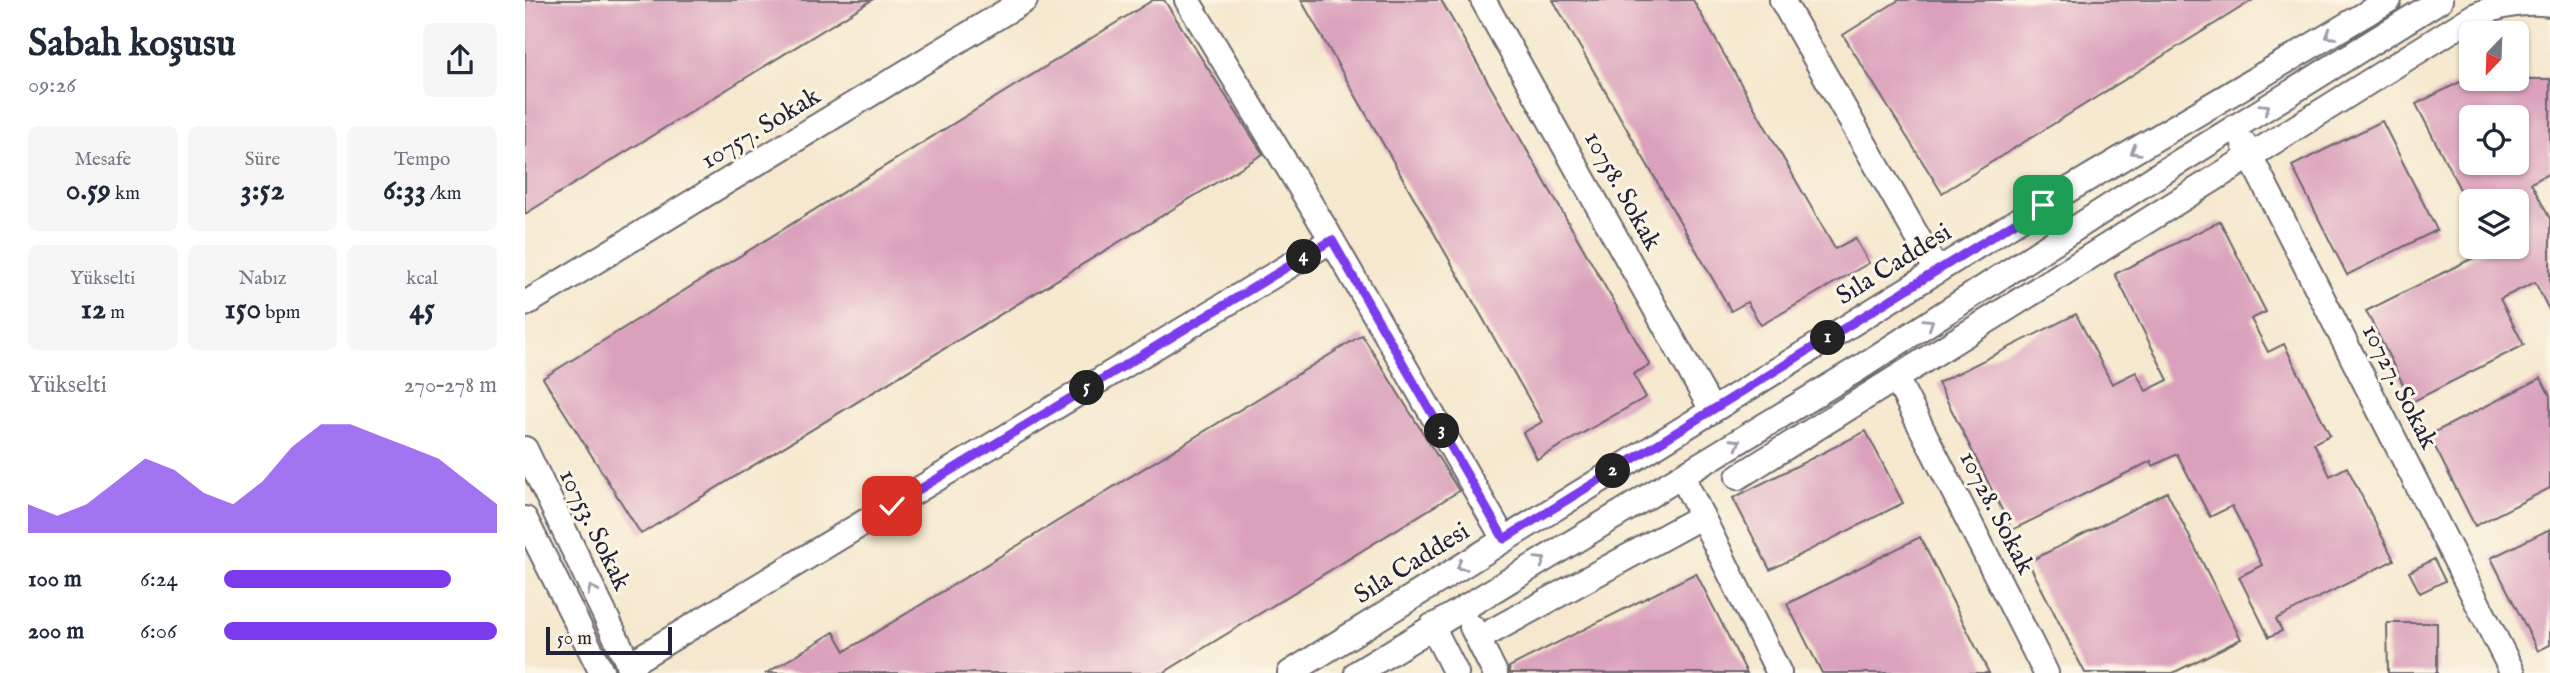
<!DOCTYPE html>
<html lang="tr">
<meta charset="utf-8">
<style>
:root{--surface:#fff;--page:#f6f6f7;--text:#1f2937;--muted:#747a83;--accent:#7c3aed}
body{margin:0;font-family:"IM FELL English",serif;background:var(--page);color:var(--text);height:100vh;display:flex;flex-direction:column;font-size:26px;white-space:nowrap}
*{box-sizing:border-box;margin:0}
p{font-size:23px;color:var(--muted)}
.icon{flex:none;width:38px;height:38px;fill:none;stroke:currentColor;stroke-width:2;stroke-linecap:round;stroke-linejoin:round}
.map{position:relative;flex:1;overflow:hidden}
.drawer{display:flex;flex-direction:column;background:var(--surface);width:525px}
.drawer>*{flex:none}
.needle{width:46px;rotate:203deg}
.tools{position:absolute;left:1934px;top:21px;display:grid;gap:14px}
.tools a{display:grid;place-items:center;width:70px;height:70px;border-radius:10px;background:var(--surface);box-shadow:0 2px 5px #0004;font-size:35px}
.scale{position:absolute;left:21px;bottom:18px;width:126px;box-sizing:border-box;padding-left:7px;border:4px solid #22223b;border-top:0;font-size:19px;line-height:24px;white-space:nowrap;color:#22223b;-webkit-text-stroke:5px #fcf5e5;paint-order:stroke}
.pin{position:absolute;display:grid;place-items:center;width:60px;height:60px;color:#fff;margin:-30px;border-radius:14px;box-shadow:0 4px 10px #0006}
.km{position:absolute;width:35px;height:35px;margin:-18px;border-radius:50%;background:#222;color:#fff;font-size:19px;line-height:35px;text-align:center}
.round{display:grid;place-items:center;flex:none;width:74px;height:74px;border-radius:10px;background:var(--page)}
.headline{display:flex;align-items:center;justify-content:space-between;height:119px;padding:0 28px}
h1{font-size:38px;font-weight:700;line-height:52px}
.metrics{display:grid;grid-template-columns:repeat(3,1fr);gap:10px;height:119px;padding:7px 28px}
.metrics div{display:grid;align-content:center;border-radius:10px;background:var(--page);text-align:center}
.metrics b{font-size:30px;font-weight:700}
.metrics small{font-size:19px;font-weight:400}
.metrics p{font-size:19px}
.chart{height:196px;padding:14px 28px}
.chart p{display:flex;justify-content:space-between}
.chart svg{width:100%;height:126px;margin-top:7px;fill:var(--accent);opacity:.7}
ul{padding:0 28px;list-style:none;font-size:23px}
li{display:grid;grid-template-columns:112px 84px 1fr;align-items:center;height:52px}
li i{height:18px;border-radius:9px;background:var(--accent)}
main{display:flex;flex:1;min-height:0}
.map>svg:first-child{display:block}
.building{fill:#daa0bc;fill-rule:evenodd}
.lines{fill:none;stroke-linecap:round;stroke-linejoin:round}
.minor-casing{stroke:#6c676e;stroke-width:28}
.minor{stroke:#fff;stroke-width:24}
.oneway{stroke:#9c9ca7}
.route-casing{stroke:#fff;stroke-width:14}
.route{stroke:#7c3aed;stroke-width:9}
.labels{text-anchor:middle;stroke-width:6;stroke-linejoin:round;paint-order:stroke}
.street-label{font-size:26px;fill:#22223b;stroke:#fcf5e5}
</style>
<main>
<section class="drawer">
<div class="headline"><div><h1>Sabah koşusu</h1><p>09:26</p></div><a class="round"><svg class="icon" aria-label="share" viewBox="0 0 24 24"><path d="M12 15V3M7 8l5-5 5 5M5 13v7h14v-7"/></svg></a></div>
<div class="metrics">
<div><p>Mesafe</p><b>0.59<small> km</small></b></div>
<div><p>Süre</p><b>3:52</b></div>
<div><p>Tempo</p><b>6:33<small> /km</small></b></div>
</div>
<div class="metrics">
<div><p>Yükselti</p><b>12<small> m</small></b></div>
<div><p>Nabız</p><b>150<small> bpm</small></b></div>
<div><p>kcal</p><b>45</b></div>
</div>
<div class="chart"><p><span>Yükselti</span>270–278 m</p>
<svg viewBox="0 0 160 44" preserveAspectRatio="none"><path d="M0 44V34L10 38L20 34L30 26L40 18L50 22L60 30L70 34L80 26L90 14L100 6L110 6L120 10L130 14L140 18L150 26L160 34V44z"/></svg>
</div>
<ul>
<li><b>100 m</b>6:24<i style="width:83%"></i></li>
<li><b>200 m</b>6:06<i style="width:100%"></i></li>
</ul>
</section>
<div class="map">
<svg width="2025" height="673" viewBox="0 0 2025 673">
<rect width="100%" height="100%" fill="#fcf5e5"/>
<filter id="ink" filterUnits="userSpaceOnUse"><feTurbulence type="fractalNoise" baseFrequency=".0143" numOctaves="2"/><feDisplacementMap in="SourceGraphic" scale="14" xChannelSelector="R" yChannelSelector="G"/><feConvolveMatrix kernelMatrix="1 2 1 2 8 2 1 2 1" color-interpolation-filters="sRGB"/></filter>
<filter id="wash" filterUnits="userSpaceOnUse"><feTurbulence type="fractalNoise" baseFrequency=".00686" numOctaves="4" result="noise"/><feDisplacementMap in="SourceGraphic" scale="28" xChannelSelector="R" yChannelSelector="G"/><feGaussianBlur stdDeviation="1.57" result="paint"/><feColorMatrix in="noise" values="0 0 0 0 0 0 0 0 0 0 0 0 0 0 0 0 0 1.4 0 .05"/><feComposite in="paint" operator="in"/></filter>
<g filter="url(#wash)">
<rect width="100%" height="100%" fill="#f5e8ce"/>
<g id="blocks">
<path class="building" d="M0 0H347L0 214Z
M628 0H639L738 154 116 534 18 378Z
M776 0H916L1125 365 1108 374 1121 397 1012 459 998 433 1017 422Z
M1028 0H1168L1310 249 1330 238 1344 263 1236 325 1222 302 1206 311Z
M1374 0H1728L1417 193 1318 35Z
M1941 79H2025V173L2006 183 2025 219V312L2010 282 1975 299 1999 345 1887 402 1841 311 1970 247H1992V190L1970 201H1941L1891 104ZM1946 117H1992V163H1946Z
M1857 121 1912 230 1822 275 1767 166Z
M1695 221 1741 312 1726 319 1743 352 1759 344 1805 435 1789 443 1805 476 1822 467 1869 560 1751 619 1757 631 1744 637 1714 577 1737 565 1707 506 1685 517 1652 454 1628 466 1626 461 1487 530 1413 383 1551 314 1587 384 1611 372 1621 391 1643 380 1590 274Z
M837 335 934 491 638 673H242L309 632 320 651Z
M2016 378 2025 396V488L1950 526 1904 435Z
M1341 431 1378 503 1245 570 1208 498Z
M1642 492 1716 639 1648 673H1560L1503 562Z
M2025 529V645L2013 651 1966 558Z
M1395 537 1464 673H1297L1262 604Z
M1909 559 1920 581 1895 593 1884 572Z
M1171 573 1222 673H985L984 667Z
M1862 623H1912V673H1863Z"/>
</g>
</g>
<g filter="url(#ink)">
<use href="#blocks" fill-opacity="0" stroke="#6c676e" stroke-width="2"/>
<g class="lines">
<defs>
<path id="minor" d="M662 0 801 230 979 539
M958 0 1187 410
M1257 0 1412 271
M1719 144 1988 673
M0 304 500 0
M1371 378 1521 673
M0 449 108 673
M1157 476 1254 673
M1213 477 1949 16C1974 5 1998 0 2025 4
M0 519 77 673
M907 626 931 673
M947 627 970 673
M953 639 1177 516
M103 665 807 240
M765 673 1518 205 1864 0
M832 673 1336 367 1633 175 1915 0"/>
</defs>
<use href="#minor" class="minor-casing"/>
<use href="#minor" class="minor"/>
</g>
<defs><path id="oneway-chevron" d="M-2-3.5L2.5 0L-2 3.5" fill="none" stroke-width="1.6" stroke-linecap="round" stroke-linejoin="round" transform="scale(1.75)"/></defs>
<g class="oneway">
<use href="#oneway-chevron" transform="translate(1805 35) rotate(149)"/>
<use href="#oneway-chevron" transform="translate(1740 108) rotate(-32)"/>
<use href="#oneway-chevron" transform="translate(1610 151) rotate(149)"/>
<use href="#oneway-chevron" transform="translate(1404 323) rotate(-33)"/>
<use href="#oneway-chevron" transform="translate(1211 443) rotate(-31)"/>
<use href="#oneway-chevron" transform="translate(1016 561) rotate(-31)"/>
<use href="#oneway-chevron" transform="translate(936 566) rotate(148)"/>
<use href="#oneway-chevron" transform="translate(67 590) rotate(-116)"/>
</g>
</g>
<g class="lines" filter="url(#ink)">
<defs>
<path id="route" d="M367 506 807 240 979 539 1518 205"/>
</defs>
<use href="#route" class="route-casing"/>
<use href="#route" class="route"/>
</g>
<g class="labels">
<g class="street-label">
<text transform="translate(235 127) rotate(-31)" y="9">10757. Sokak</text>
<text transform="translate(1099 190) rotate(61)" y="9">10758. Sokak</text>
<text transform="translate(1368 263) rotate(-32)" y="9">Sıla Caddesi</text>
<text transform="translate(1876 386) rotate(63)" y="9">10727. Sokak</text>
<text transform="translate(1473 512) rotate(63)" y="9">10728. Sokak</text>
<text transform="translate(71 529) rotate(64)" y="9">10753. Sokak</text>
<text transform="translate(886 562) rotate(-32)" y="9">Sıla Caddesi</text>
</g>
</g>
</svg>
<div class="tools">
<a><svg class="needle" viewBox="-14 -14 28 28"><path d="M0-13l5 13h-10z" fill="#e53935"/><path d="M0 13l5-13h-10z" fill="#747a83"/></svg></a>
<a><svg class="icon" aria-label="locate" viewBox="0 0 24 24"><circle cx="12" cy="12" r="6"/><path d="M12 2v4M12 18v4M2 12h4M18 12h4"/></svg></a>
<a><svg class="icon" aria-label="layers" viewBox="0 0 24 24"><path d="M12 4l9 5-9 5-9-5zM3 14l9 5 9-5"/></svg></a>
</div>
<div class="scale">50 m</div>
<div class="pin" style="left:1518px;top:205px;background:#1e9e55"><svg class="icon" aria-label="arrive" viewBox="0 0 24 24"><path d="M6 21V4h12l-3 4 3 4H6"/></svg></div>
<div class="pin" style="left:367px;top:506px;background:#d93025"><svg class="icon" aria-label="check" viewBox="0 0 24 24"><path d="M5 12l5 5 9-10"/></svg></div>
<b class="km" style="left:1303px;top:338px">1</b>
<b class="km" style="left:1088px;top:471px">2</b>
<b class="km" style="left:917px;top:431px">3</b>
<b class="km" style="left:779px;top:257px">4</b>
<b class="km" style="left:562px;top:388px">5</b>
</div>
</main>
